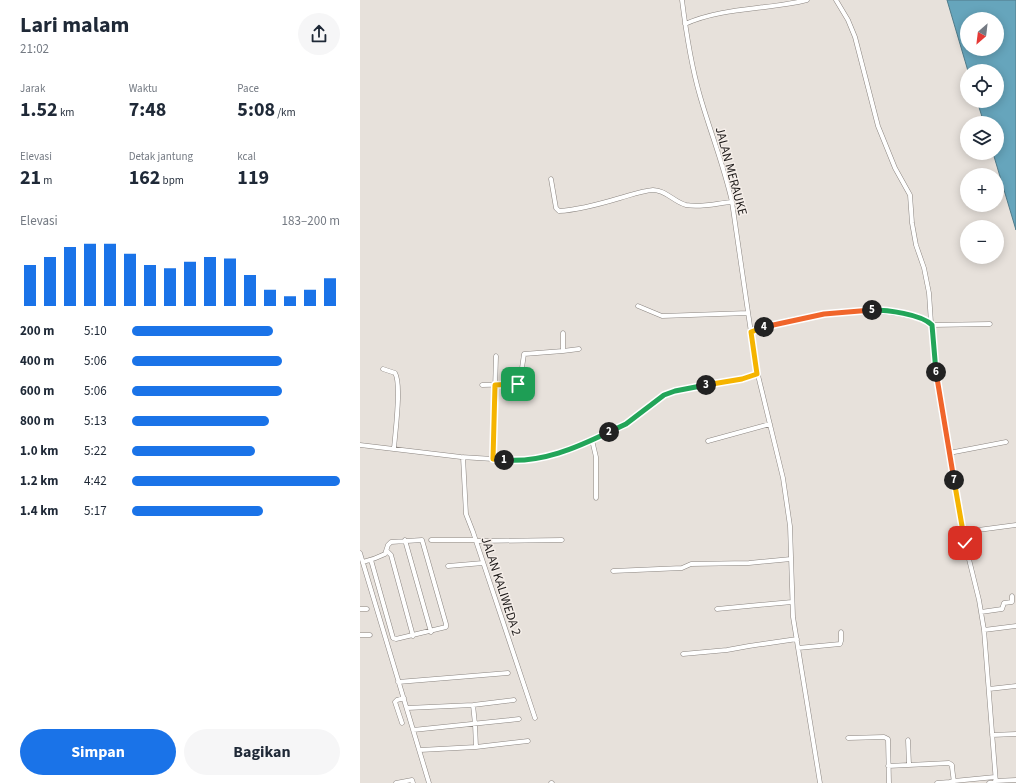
<!DOCTYPE html>
<html lang="id">
<meta charset="utf-8">
<style>
:root{--surface:#fff;--page:#f6f6f7;--text:#1f2937;--muted:#747a83;--accent:#1a73e8}
body{margin:0;font-family:"Source Sans 3",sans-serif;background:var(--page);color:var(--text);height:100vh;display:flex;flex-direction:column;font-size:15px;white-space:nowrap}
*{box-sizing:border-box;margin:0}
p{font-size:13px;color:var(--muted)}
.icon{flex:none;width:22px;height:22px;fill:none;stroke:currentColor;stroke-width:2;stroke-linecap:round;stroke-linejoin:round}
.map{position:relative;flex:1;overflow:hidden}
.sheet{display:flex;flex-direction:column;background:var(--surface);width:360px}
.sheet>*{flex:none}
.needle{width:26px;rotate:208deg}
.fabs{position:absolute;left:600px;top:12px;display:grid;gap:8px}
.fabs a{display:grid;place-items:center;width:44px;height:44px;border-radius:50%;background:var(--surface);box-shadow:0 2px 10px #0003;font-size:20px}
.pin{position:absolute;display:grid;place-items:center;width:34px;height:34px;color:#fff;margin:-17px;border-radius:8px;box-shadow:0 2px 6px #0006}
.km{position:absolute;width:20px;height:20px;margin:-10px;border-radius:50%;background:#222;color:#fff;font-size:11px;line-height:20px;text-align:center}
.round{display:grid;place-items:center;flex:none;width:42px;height:42px;border-radius:21px;background:var(--page)}
.headline{display:flex;align-items:center;justify-content:space-between;height:68px;padding:0 20px}
h1{font-size:22px;font-weight:700;line-height:30px}
.figures{display:grid;grid-template-columns:repeat(3,1fr);gap:6px;height:68px;padding:4px 20px}
.figures div{display:grid;align-content:center}
.figures b{font-size:20px;font-weight:700}
.figures small{font-size:11px;font-weight:400}
.figures p{font-size:11px}
.chart{height:112px;padding:8px 20px}
.chart p{display:flex;justify-content:space-between}
.chart svg{width:100%;height:72px;margin-top:4px;stroke:var(--accent);stroke-width:6}
.button{display:flex;gap:8px;margin-top:auto;padding:8px 20px}
.button a{flex:1;height:46px;border-radius:24px;background:var(--accent);color:#fff;font-size:16px;font-weight:700;line-height:46px;text-align:center}
.button a+a{background:var(--page);color:var(--text)}
ul{padding:0 20px;list-style:none;font-size:13px}
li{display:grid;grid-template-columns:64px 48px 1fr;align-items:center;height:30px}
li i{height:10px;border-radius:5px;background:var(--accent)}
main{display:flex;flex:1;min-height:0}
.map>svg:first-child{display:block}
.water{fill:#66a5bc;stroke:#507b8a;fill-rule:evenodd}
.lines{fill:none;stroke-linecap:round;stroke-linejoin:round}
.minor-casing{stroke:#8b8580;stroke-width:5}
.minor{stroke:#fff;stroke-width:4}
.split-1-casing{stroke:#fff;stroke-width:8}
.split-2-casing{stroke:#fff;stroke-width:8}
.split-3-casing{stroke:#fff;stroke-width:8}
.split-4-casing{stroke:#fff;stroke-width:8}
.split-5-casing{stroke:#fff;stroke-width:8}
.split-6-casing{stroke:#fff;stroke-width:8}
.split-7-casing{stroke:#fff;stroke-width:8}
.split-8-casing{stroke:#fff;stroke-width:8}
.split-1{stroke:#f5b400;stroke-width:5}
.split-2{stroke:#22a559;stroke-width:5}
.split-3{stroke:#22a559;stroke-width:5}
.split-4{stroke:#f5b400;stroke-width:5}
.split-5{stroke:#f0652b;stroke-width:5}
.split-6{stroke:#22a559;stroke-width:5}
.split-7{stroke:#f0652b;stroke-width:5}
.split-8{stroke:#f5b400;stroke-width:5}
.labels{text-anchor:middle;stroke-width:3;stroke-linejoin:round;paint-order:stroke}
.street-label{font-size:13px;fill:#1b1817;stroke:#f5eee9}
</style>
<main>
<section class="sheet">
<div class="headline"><div><h1>Lari malam</h1><p>21:02</p></div><a class="round"><svg class="icon" aria-label="share" viewBox="0 0 24 24"><path d="M12 15V3M7 8l5-5 5 5M5 13v7h14v-7"/></svg></a></div>
<div class="figures">
<div><p>Jarak</p><b>1.52<small> km</small></b></div>
<div><p>Waktu</p><b>7:48</b></div>
<div><p>Pace</p><b>5:08<small> /km</small></b></div>
</div>
<div class="figures">
<div><p>Elevasi</p><b>21<small> m</small></b></div>
<div><p>Detak jantung</p><b>162<small> bpm</small></b></div>
<div><p>kcal</p><b>119</b></div>
</div>
<div class="chart"><p><span>Elevasi</span>183–200 m</p>
<svg viewBox="0 0 160 44" preserveAspectRatio="none"><path d="M5 44V19M15 44V14M25 44V8M35 44V6M45 44V6M55 44V12M65 44V19M75 44V21M85 44V17M95 44V14M105 44V15M115 44V25M125 44V34M135 44V38M145 44V34M155 44V27"/></svg>
</div>
<ul>
<li><b>200 m</b>5:10<i style="width:68%"></i></li>
<li><b>400 m</b>5:06<i style="width:72%"></i></li>
<li><b>600 m</b>5:06<i style="width:72%"></i></li>
<li><b>800 m</b>5:13<i style="width:66%"></i></li>
<li><b>1.0 km</b>5:22<i style="width:59%"></i></li>
<li><b>1.2 km</b>4:42<i style="width:100%"></i></li>
<li><b>1.4 km</b>5:17<i style="width:63%"></i></li>
</ul>
<div class="button"><a>Simpan</a><a>Bagikan</a></div>
</section>
<div class="map">
<svg width="656" height="783" viewBox="0 0 656 783">
<rect width="100%" height="100%" fill="#e7e1db"/>
<path class="water" d="M587 0H656V230L633 153H637V123H624L617 101H637V71H608ZM607 19H637V49H607Z"/>
<g class="lines">
<defs>
<path id="minor" d="M322 0C326 32 331 65 340 96 350 131 364 166 372 202L396 367 423 478 430 526 433 617 460 783
M476 0 488 20 495 37 518 126 535 168 550 195 552 223 556 245 564 268 569 293 571 323
M325 24C363 7 407 10 447 0
M191 179 196 208 199 211C219 210 240 204 260 198 271 195 281 191 293 190 306 190 314 202 326 205 341 208 358 203 372 202
M278 306 302 316 388 313
M572 325 577 378 589 453 605 543 619 600 624 630 636 783
M391 332C437 315 502 304 550 316 558 318 567 319 572 325L630 324
M203 351 219 349
M23 369 35 373C42 384 35 433 34 449
M122 385 158 384 160 382 164 354 203 351V333
M232 440 236 457V498
M348 441 410 424
M0 445 101 457 149 460H172L200 453 258 428 274 418 298 399 304 395 315 391 382 379 397 374
M589 453 646 442
M103 457 106 514 113 532 175 718
M133 459 136 356
M603 532 656 525
M45 540 71 632
M71 540H116
M117 541 202 540
M27 551 31 555 53 636
M0 553 69 783
M3 562C11 560 17 558 25 554L28 545 31 542 62 540 86 624V627L36 639 33 638 11 560
M88 566 123 563
M253 571 322 568 331 564 389 563 431 559
M0 609H7
M357 609 432 602
M621 612 642 609 644 603 652 602V596
M624 630 656 626
M0 635H10
M438 648 480 644 481 641V632
M323 654 367 650 389 646 437 639
M38 682 148 673
M629 689 656 686
M113 705 115 724 116 747
M47 708 113 705 154 700
M42 723 35 702 37 700 44 698
M53 730 159 719
M632 735 656 734
M488 738 524 737 528 739 529 783
M548 740 549 765
M60 750 116 747 168 741
M528 766 589 763 592 765V767L594 783
M635 781 656 780
M36 783 52 780 53 783
M191 783H192
M577 783 590 782
M591 783 590 782 594 781 635 777
M629 783H636"/>
</defs>
<use href="#minor" class="minor-casing"/>
<use href="#minor" class="minor"/>
</g>
<g class="lines">
<defs>
<path id="split-1" d="M144 460 133 459 135 385 158 384"/>
<path id="split-2" d="M144 460C182 463 216 448 249 432"/>
<path id="split-3" d="M249 432 266 424 304 395 315 391 346 385"/>
<path id="split-4" d="M346 385 382 379 397 374 391 332 404 327"/>
<path id="split-5" d="M404 327 464 314 512 310"/>
<path id="split-6" d="M512 310C527 310 561 314 572 325L576 372"/>
<path id="split-7" d="M576 372 594 480"/>
<path id="split-8" d="M594 480 605 543"/>
</defs>
<use href="#split-1" class="split-1-casing"/>
<use href="#split-2" class="split-2-casing"/>
<use href="#split-3" class="split-3-casing"/>
<use href="#split-4" class="split-4-casing"/>
<use href="#split-5" class="split-5-casing"/>
<use href="#split-6" class="split-6-casing"/>
<use href="#split-7" class="split-7-casing"/>
<use href="#split-8" class="split-8-casing"/>
<use href="#split-1" class="split-1"/>
<use href="#split-2" class="split-2"/>
<use href="#split-3" class="split-3"/>
<use href="#split-4" class="split-4"/>
<use href="#split-5" class="split-5"/>
<use href="#split-6" class="split-6"/>
<use href="#split-7" class="split-7"/>
<use href="#split-8" class="split-8"/>
</g>
<g class="labels">
<g class="street-label">
<text transform="translate(372 171) rotate(75)" y="5">JALAN MERAUKE</text>
<text transform="translate(142 586) rotate(72)" y="5">JALAN KALIWEDA 2</text>
</g>
</g>
</svg>
<div class="fabs">
<a><svg class="needle" viewBox="-14 -14 28 28"><path d="M0-13l5 13h-10z" fill="#e53935"/><path d="M0 13l5-13h-10z" fill="#747a83"/></svg></a>
<a><svg class="icon" aria-label="locate" viewBox="0 0 24 24"><circle cx="12" cy="12" r="6"/><path d="M12 2v4M12 18v4M2 12h4M18 12h4"/></svg></a>
<a><svg class="icon" aria-label="layers" viewBox="0 0 24 24"><path d="M12 4l9 5-9 5-9-5zM3 14l9 5 9-5"/></svg></a>
<a>+</a>
<a>−</a>
</div>
<div class="pin" style="left:158px;top:384px;background:#1e9e55"><svg class="icon" aria-label="arrive" viewBox="0 0 24 24"><path d="M6 21V4h12l-3 4 3 4H6"/></svg></div>
<div class="pin" style="left:605px;top:543px;background:#d93025"><svg class="icon" aria-label="check" viewBox="0 0 24 24"><path d="M5 12l5 5 9-10"/></svg></div>
<b class="km" style="left:144px;top:460px">1</b>
<b class="km" style="left:249px;top:432px">2</b>
<b class="km" style="left:346px;top:385px">3</b>
<b class="km" style="left:404px;top:327px">4</b>
<b class="km" style="left:512px;top:310px">5</b>
<b class="km" style="left:576px;top:372px">6</b>
<b class="km" style="left:594px;top:480px">7</b>
</div>
</main>
